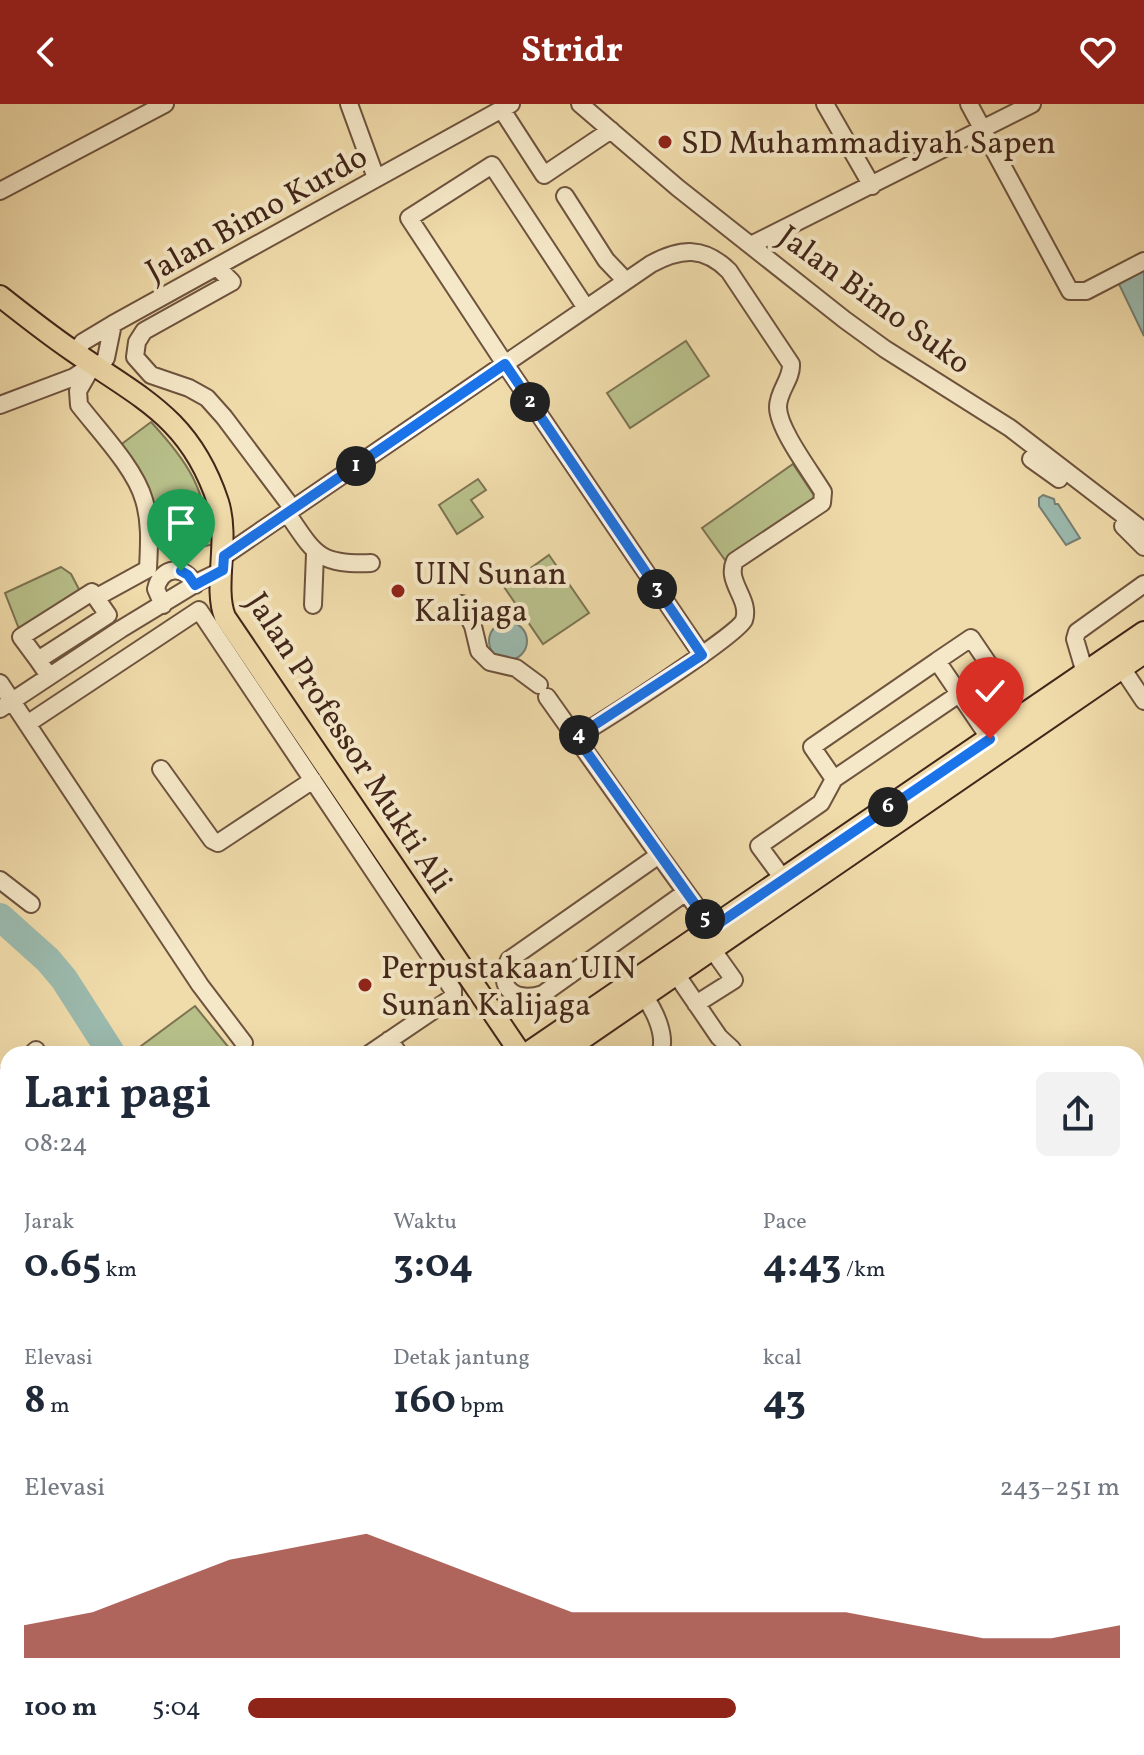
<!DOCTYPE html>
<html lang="id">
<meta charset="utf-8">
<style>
:root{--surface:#fff;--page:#f2f2f3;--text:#1f2937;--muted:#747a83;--accent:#8f2418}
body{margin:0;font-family:Vollkorn,serif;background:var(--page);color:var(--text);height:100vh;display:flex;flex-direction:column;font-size:30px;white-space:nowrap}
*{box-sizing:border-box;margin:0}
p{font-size:26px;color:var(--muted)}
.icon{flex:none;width:44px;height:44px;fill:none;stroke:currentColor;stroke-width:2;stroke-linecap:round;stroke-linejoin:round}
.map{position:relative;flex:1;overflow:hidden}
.side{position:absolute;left:0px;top:942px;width:1144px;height:710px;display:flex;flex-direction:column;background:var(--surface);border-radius:24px 24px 0 0;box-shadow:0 8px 32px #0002}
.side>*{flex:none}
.pin{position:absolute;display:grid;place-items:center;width:68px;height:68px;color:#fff;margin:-82px -34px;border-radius:50% 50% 50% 0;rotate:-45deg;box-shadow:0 0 8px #0007}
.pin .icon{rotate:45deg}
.km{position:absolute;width:40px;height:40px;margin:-20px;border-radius:50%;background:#222;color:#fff;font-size:22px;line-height:40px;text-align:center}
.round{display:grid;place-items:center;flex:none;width:84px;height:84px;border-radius:12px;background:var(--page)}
.overview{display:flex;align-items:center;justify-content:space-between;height:136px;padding:0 24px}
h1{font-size:44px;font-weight:700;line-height:60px}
.stats{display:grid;grid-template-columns:repeat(3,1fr);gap:12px;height:136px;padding:8px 24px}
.stats div{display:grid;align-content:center}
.stats b{font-size:40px;font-weight:700}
.stats small{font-size:22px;font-weight:400}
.stats p{font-size:22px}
.chart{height:224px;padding:16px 24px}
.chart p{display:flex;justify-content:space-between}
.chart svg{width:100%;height:144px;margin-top:8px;fill:var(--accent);opacity:.7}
ul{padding:0 24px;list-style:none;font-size:26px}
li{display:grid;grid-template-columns:128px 96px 1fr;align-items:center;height:60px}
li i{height:20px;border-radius:10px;background:var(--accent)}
header{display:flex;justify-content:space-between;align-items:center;height:104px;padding:0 24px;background:var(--accent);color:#fff;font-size:36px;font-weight:700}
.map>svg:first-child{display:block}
.green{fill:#b8c08a;stroke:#7d7352;stroke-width:2}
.water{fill:#9bbaae;stroke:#777f73;stroke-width:2}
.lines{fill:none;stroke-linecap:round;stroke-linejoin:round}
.river{stroke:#9bbaae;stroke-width:28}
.minor-casing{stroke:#6e533e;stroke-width:20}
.major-casing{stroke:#42261a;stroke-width:24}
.minor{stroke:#f5e8c8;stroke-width:16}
.major{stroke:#f0dbaa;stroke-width:20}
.route-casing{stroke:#fff;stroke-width:16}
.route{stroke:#1a73e8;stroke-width:10}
.poi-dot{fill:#8f2418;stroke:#f5e8c8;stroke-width:3}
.labels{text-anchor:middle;stroke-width:8;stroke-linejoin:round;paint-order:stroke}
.poi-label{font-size:32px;fill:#42261a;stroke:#f5e8c8;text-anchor:start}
.street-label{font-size:32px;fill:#42261a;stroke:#f5e8c8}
</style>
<header><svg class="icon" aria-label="back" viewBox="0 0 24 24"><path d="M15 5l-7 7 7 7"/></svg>Stridr<svg class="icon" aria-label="heart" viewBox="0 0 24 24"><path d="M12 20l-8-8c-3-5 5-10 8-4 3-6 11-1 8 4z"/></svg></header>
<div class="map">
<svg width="1144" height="1651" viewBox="0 0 1144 1651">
<rect width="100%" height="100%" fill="#f0dbaa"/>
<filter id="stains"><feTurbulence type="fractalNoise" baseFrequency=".0025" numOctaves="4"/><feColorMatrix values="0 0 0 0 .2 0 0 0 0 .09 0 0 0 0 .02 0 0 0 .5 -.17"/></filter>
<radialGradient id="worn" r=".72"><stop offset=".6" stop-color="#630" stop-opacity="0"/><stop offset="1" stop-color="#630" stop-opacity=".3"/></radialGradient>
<path class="green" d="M686 237 709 272 630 324 607 289Z
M151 318C192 362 201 382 214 440L168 451 154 399 119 342Z
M793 360 815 393 725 456 702 424Z
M478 375 486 386 471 396 483 413 457 430 439 401Z
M549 451 589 509 543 540 504 483Z
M61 463 71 470 82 491 21 530 5 489Z
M195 902 234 950H140L137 945Z"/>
<path class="water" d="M1144 158V232L1116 174Z
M1043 391 1054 395 1055 400H1058L1080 434 1066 441 1039 402V394Z
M489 537a19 19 0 1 1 38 0a19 19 0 1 1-38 0Z"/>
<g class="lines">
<path class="river" d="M0 813 48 856 64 875 112 950
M270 1644 274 1651"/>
<defs>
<path id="minor" d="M349 0 376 74
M580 0 678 84 845 216 885 245 1010 324 1144 427
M825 0 872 82
M969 0 1070 187H1086L1144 157
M502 6 544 71 611 26
M0 87 165 0
M565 92 606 156 625 176
M751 141 1032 0
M217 163 232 178 144 227 137 238 135 253 151 271 189 284 207 294 224 313 293 405
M586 204 492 61 409 114 505 260 702 551
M75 248 83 238 113 220 511 0
M94 259 78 287 79 301C99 327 135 364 144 396 151 419 149 442 148 465L97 493
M99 264 106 254 113 220
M0 301 74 273 90 262
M1031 355 1059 375
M287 409C315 450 318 461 371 459
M1123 422 1144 443
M224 452 651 160C681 144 704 142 729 167L791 260C792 275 778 287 778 303 778 325 811 368 823 388L822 399 735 457C725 478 751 495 744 516 737 532 600 619 576 633
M462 500 473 522 479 547 490 558 516 564 539 581
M163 501 156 485C161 462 185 460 195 481
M313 501 315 450
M38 556 21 533 92 488 108 511 38 556 49 572
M937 557 971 534 990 562
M1122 564 1144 597
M1085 569 1075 535 1077 528 1144 480
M0 579 200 881 244 939
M547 593 659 751 509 856C495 885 516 899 543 890L686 788
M0 605 121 525 200 477 223 466
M27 620 199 506 453 886V893L369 950
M161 665 212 736 218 739 313 676
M834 675 812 643 937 557 990 635
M659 751 712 824
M0 776 31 800
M784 776 759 742 821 699 834 675 959 590
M676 870 719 933 732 945
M644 892C655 907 667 932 660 950
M696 900 734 876 712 845
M389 936 399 950
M32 950 36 946
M0 977 8 970
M0 1121 8 1136
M0 1171 8 1166
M1136 1210 1144 1206
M0 1332 8 1344
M1136 1429 1144 1423
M1136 1549 1144 1544
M562 1644 566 1651
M1015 1644 1019 1651
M150 1651 157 1644
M465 1651 476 1644
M757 1651 765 1646"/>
<path id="major" d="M0 192C24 211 48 230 73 247 140 294 190 313 218 398 230 435 213 483 225 513L521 950
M526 950 1144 528
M560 950 1144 549
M0 1300 8 1294
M0 1329 8 1323"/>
</defs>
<use href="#minor" class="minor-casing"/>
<use href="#major" class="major-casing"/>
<use href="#minor" class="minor"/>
<use href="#major" class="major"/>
</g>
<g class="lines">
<defs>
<path id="route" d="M181 467 188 471 195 481 223 466 224 452 505 260 702 551 576 633 712 824 990 635"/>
</defs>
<use href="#route" class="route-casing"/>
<use href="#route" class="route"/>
</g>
<g class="poi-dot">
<circle cx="665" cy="38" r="8"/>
<circle cx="398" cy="487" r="8"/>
<circle cx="365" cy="881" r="8"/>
</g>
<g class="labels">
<g class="poi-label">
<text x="681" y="49">SD Muhammadiyah Sapen</text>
<text x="414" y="480">UIN Sunan<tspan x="414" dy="37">Kalijaga</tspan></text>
<text x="381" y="874">Perpustakaan UIN<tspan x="381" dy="37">Sunan Kalijaga</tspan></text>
</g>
<g class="street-label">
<text transform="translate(256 109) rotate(-29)" y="11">Jalan Bimo Kurdo</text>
<text transform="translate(875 195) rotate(36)" y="11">Jalan Bimo Suko</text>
<text transform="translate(350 638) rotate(57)" y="11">Jalan Professor Mukti Ali</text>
</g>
</g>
<rect width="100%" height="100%" filter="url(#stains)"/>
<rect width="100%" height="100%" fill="url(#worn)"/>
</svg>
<div class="pin" style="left:181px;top:467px;background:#1e9e55"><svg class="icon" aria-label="arrive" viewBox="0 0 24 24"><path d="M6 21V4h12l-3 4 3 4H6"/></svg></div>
<div class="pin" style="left:990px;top:635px;background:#d93025"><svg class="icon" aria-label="check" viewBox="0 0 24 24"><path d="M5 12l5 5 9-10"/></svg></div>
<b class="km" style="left:356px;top:362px">1</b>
<b class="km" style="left:530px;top:298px">2</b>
<b class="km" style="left:657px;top:485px">3</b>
<b class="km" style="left:579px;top:631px">4</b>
<b class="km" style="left:705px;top:815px">5</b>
<b class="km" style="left:888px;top:703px">6</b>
<section class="side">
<div class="overview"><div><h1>Lari pagi</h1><p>08:24</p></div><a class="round"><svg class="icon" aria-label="share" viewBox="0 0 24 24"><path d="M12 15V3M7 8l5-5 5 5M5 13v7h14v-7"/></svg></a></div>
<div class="stats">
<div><p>Jarak</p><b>0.65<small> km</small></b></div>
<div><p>Waktu</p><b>3:04</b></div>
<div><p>Pace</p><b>4:43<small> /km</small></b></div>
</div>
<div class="stats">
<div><p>Elevasi</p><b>8<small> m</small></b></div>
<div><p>Detak jantung</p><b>160<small> bpm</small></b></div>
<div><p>kcal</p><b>43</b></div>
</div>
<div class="chart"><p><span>Elevasi</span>243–251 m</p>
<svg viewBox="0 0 160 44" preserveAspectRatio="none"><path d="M0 44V34L10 30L20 22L30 14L40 10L50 6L60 14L70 22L80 30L90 30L100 30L110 30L120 30L130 34L140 38L150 38L160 34V44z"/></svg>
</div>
<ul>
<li><b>100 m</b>5:04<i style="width:56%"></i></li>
</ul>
</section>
</div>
